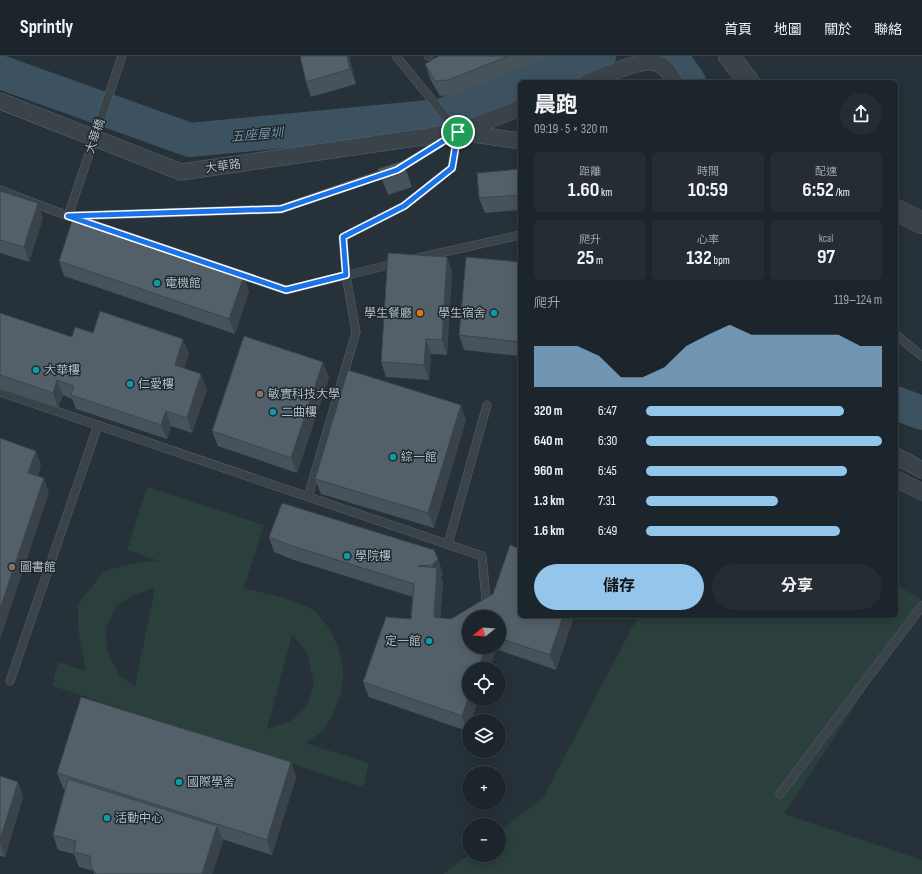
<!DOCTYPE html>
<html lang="zh-TW">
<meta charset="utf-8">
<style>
:root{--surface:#1c252b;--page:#252d33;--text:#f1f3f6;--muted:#a0a5a9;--line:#3a4247;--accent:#94c5eb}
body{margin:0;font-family:"Sofia Sans Condensed","Noto Sans TC",sans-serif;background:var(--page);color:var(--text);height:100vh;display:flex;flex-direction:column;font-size:15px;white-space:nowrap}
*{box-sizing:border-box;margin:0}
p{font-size:13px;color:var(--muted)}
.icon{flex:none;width:22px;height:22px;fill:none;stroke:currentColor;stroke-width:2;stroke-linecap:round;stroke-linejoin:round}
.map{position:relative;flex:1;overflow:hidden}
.panel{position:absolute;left:518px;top:24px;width:380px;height:538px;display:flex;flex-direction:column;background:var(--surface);border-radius:6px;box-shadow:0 2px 10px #0003,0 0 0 1px var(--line)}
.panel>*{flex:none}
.needle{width:26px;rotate:253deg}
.tools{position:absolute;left:462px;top:554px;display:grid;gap:8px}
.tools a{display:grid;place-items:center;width:44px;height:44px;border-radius:50%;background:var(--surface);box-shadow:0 2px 10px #0003,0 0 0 1px var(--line);font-size:20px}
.pin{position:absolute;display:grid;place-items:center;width:34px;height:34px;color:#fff;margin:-17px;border:2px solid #fff;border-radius:50%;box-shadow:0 1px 4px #0007}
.round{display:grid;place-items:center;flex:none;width:42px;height:42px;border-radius:21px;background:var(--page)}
.headline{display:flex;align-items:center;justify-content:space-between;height:68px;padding:0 16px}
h1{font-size:22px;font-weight:700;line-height:30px}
.stats{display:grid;grid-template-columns:repeat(3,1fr);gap:6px;height:68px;padding:4px 16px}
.stats div{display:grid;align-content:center;border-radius:6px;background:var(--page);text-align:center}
.stats b{font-size:20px;font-weight:700}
.stats small{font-size:11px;font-weight:400}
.stats p{font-size:11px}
.chart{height:112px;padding:8px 16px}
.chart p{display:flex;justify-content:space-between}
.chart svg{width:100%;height:72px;margin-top:4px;fill:var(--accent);opacity:.7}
.button{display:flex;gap:8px;margin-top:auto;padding:8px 16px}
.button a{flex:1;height:46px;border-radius:24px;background:var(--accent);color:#111;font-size:16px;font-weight:700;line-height:46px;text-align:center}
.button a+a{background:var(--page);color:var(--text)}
ul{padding:0 16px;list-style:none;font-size:13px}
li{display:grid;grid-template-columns:64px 48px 1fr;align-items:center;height:30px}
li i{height:10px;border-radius:5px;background:var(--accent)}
header{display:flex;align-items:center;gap:24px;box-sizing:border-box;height:56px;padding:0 20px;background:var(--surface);border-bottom:1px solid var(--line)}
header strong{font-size:19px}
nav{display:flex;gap:22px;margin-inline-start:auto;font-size:14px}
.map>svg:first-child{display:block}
.green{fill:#2b3f3c;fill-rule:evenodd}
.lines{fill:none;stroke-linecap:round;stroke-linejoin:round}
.river{stroke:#3d5260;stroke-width:34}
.service-casing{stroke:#576167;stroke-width:9}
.minor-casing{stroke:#576167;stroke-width:17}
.tertiary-casing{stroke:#576167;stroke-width:22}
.service{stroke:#394349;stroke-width:8}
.minor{stroke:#394349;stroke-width:16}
.tertiary{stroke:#394349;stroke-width:21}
.service-bridge-casing{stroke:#576167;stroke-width:9;stroke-linecap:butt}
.service-bridge{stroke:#394349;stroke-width:8}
.wall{fill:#47535a;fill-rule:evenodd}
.shaded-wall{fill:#3a434a}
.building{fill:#536069;stroke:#3a434a}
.route-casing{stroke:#fff;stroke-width:8}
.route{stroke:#1a73e8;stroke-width:5}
.culture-dot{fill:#0f9aa8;stroke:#1e282e;stroke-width:1.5}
.food-dot{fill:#e8710a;stroke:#1e282e;stroke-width:1.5}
.education-dot{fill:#8d6e63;stroke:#1e282e;stroke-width:1.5}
.labels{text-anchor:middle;stroke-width:3;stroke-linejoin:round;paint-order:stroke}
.street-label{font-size:12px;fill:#b4bec5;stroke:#1e282e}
.poi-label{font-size:12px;fill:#b4bec5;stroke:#1e282e;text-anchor:start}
.water-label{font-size:13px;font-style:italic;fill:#7994a5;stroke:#1e282e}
</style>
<header>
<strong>Sprintly</strong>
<nav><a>首頁</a><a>地圖</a><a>關於</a><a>聯絡</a></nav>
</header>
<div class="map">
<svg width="922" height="818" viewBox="0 0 922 818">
<rect width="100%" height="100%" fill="#263139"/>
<path class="green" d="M147 431 264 469 244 532C266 538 296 542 314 555 331 569 343 596 343 618 343 633 338 649 331 662 329 665 327 670 325 673 319 679 312 682 305 687L369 707 363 731 52 630 58 606 86 615 81 592 78 570V548L104 515 125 509 150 505 162 506 127 494ZM155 532 135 630H134L119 619 107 595 106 573 116 550 133 539ZM292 579 307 597 314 627 307 650 291 665 267 673Z
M896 529 922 544V547L784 758 922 804V818H443L469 798 499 799V775L543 742 638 560H896Z"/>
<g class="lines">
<path class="river" d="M671 0 689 26
M0 16 190 84 440 60 520 30
M531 26 599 0
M896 347 922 357"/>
<defs>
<path id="service" d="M428 0H429
M0 134 68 160 286 234 397 207
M74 160 281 153 397 113 449 82
M418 202 520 179
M896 279 922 300
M0 336 482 500 486 543
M308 441 356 276 346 219 343 181 404 150 452 112 458 76 396 0
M448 488 487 349
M10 625 98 369
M780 738 922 550"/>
<path id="minor" d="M588 26C603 20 642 2 656 7 666 10 670 17 675 26
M0 45 181 116 458 76 520 52
M459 76 520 85
M896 400 922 414
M896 423 922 436"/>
<path id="tertiary" d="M729 0 749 26
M896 154 922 167"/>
</defs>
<use href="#service" class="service-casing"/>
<use href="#minor" class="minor-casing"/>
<use href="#tertiary" class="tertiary-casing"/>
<use href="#service" class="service"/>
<use href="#minor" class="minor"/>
<use href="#tertiary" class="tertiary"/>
<defs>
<path id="service-bridge" d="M68 160 122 0"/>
</defs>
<use href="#service-bridge" class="service-bridge-casing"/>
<use href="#service-bridge" class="service-bridge"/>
</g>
<path class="wall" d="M349 0 356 28 311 41 306 26Z
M439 0H552L454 39 440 40 430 23 425 8Z
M403 105 412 131 388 139 378 113Z
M520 113V154L485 157 479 142Z
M0 135 43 162 29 206 0 197Z
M59 205 249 235 235 278 64 220Z
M520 206V300L464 294 459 279Z
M452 215 447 299 431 298 429 324 386 321 381 306Z
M0 257 72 281 93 277 189 298 184 312 207 333 192 377 171 370 167 383 76 353 72 343 63 339 58 352 0 333Z
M329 321 297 417 218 390 212 375Z
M466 364 434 472 321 438 315 423Z
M282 447 434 494 443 518 441 521 443 527 440 562 451 563 493 538 510 489 520 493V560H574L556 614 496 593 489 613H469V643H479L471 665H469V671L467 675 369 641 363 626 386 561 411 563 413 541 294 504 274 496 269 481ZM469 561H499V591H469Z
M291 706 296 721 272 799 222 783 223 785 212 818H94L93 815 79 811 74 798 58 794 53 779 65 733 63 732 57 717Z
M0 720 18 726 23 741 5 801 0 800Z"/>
<path class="shaded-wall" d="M347 0H349L356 28 350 13Z
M38 147 43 162 29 206 24 191Z
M447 201 452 215 447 299 442 284Z
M244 220 249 235 235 278 229 263Z
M183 283 189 298 180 324 175 309Z
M426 283 431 298 429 324 424 309Z
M323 306 329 321 297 417 291 402Z
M201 318 207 333 192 377 187 362Z
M57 324 63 339 58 352 53 337Z
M461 349 466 364 434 472 428 457Z
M166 355 171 370 167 383 161 369Z
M36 395 41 410 34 432 28 417Z
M44 422 49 437 0 584V553Z
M438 503 443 518 441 521 443 527 439 576 434 561 437 521 432 509Z
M563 560H574L556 614 550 599Z
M486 591H495L496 593 489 613H478Z
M469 640V643H479L471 665H469V671L467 675 462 660Z
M291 706 296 721 272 799 267 784Z
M18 726 23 741 5 801 0 788V784Z
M217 770 223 785 212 818H202Z"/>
<path class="building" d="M300 0H347L350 13 306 26Z
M439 0H509L448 24 435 25 425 8Z
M403 105 406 116 382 124 378 113Z
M520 113V139L479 142 477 117Z
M0 135 38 147 24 191 0 184Z
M73 162 244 220 229 263 59 205Z
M388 197 447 201 442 284 426 283 424 309 381 306Z
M466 201 520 206V286L459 279Z
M100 255 183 283 175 309 201 318 187 362 166 355 161 369 71 339 74 330 57 324 53 337 0 319V257L72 281 75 271 93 277Z
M244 280 323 306 291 402 212 375Z
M348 314 461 349 428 457 315 423Z
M0 382 36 395 28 417 44 422 0 553Z
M282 447 434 494 438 503 432 509 418 510 437 512 434 561 451 563 493 538 510 489 520 493V560H563L550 599 499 582V561H469V591H486L478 613H469V640L462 660 363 626 386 561 411 563 414 528 289 489 269 481Z
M81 641 291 706 267 784 57 717Z
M0 720 18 726 0 784Z
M68 723 217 770 202 818H96L91 811 90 800 74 796 76 785 53 779Z"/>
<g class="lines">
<defs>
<path id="route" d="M458 76 452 112 404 150 343 181 346 219 286 234 68 160 281 153 397 114Z"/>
</defs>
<use href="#route" class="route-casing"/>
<use href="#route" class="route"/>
</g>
<g class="culture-dot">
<circle cx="157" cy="227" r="4"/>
<circle cx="494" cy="257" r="4"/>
<circle cx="36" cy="314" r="4"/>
<circle cx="130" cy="328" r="4"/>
<circle cx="273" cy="356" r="4"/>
<circle cx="393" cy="401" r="4"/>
<circle cx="347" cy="500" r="4"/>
<circle cx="429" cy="585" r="4"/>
<circle cx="179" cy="726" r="4"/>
<circle cx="107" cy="762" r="4"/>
</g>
<circle class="food-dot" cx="420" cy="257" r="4"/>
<g class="education-dot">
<circle cx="260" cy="338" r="4"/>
<circle cx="12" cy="511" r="4"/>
</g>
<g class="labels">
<g class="street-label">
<text transform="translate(95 80) rotate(-71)" y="4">大華橋</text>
<text transform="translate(223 110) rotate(-8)" y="4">大華路</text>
</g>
<g class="poi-label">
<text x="165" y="231">電機館</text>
<text x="412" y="261" text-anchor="end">學生餐廳</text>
<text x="486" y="261" text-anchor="end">學生宿舍</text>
<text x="44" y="318">大華樓</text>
<text x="138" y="332">仁愛樓</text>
<text x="268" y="342">敏實科技大學</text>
<text x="281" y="360">二曲樓</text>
<text x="401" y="405">綜一館</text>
<text x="355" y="504">學院樓</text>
<text x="20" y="515">圖書館</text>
<text x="421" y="589" text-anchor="end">定一館</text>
<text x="187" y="730">國際學舍</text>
<text x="115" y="766">活動中心</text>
</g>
<g class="water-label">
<text transform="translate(257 78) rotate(-5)" y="5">五座屋圳</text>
</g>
</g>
</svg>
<div class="tools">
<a><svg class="needle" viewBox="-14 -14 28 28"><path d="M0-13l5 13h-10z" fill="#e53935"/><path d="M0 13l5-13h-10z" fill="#a0a5a9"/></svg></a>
<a><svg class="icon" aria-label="locate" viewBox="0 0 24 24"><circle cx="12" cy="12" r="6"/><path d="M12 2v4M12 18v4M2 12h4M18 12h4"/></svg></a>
<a><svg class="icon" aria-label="layers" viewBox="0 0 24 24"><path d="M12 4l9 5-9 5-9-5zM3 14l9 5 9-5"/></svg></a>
<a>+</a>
<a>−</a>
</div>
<div class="pin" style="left:458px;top:76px;background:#1e9e55"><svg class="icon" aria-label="arrive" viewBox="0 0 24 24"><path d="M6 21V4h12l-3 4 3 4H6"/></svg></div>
<section class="panel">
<div class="headline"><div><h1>晨跑</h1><p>09:19 · 5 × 320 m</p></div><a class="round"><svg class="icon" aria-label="share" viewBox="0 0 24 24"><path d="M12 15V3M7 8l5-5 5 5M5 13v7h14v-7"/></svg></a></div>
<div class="stats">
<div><p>距離</p><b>1.60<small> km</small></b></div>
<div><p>時間</p><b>10:59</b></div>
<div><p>配速</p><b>6:52<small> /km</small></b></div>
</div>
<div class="stats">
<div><p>爬升</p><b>25<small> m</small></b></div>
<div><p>心率</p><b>132<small> bpm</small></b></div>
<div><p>kcal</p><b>97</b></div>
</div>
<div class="chart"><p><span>爬升</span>119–124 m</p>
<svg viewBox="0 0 160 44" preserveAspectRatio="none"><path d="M0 44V19L10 19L20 19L30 25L40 38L50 38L60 32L70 19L80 12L90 6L100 12L110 12L120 12L130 12L140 12L150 19L160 19V44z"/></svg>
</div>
<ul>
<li><b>320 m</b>6:47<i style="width:84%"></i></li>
<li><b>640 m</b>6:30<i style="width:100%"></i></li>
<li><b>960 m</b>6:45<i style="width:85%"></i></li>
<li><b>1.3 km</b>7:31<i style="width:56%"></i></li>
<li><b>1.6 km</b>6:49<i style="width:82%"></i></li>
</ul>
<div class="button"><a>儲存</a><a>分享</a></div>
</section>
</div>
